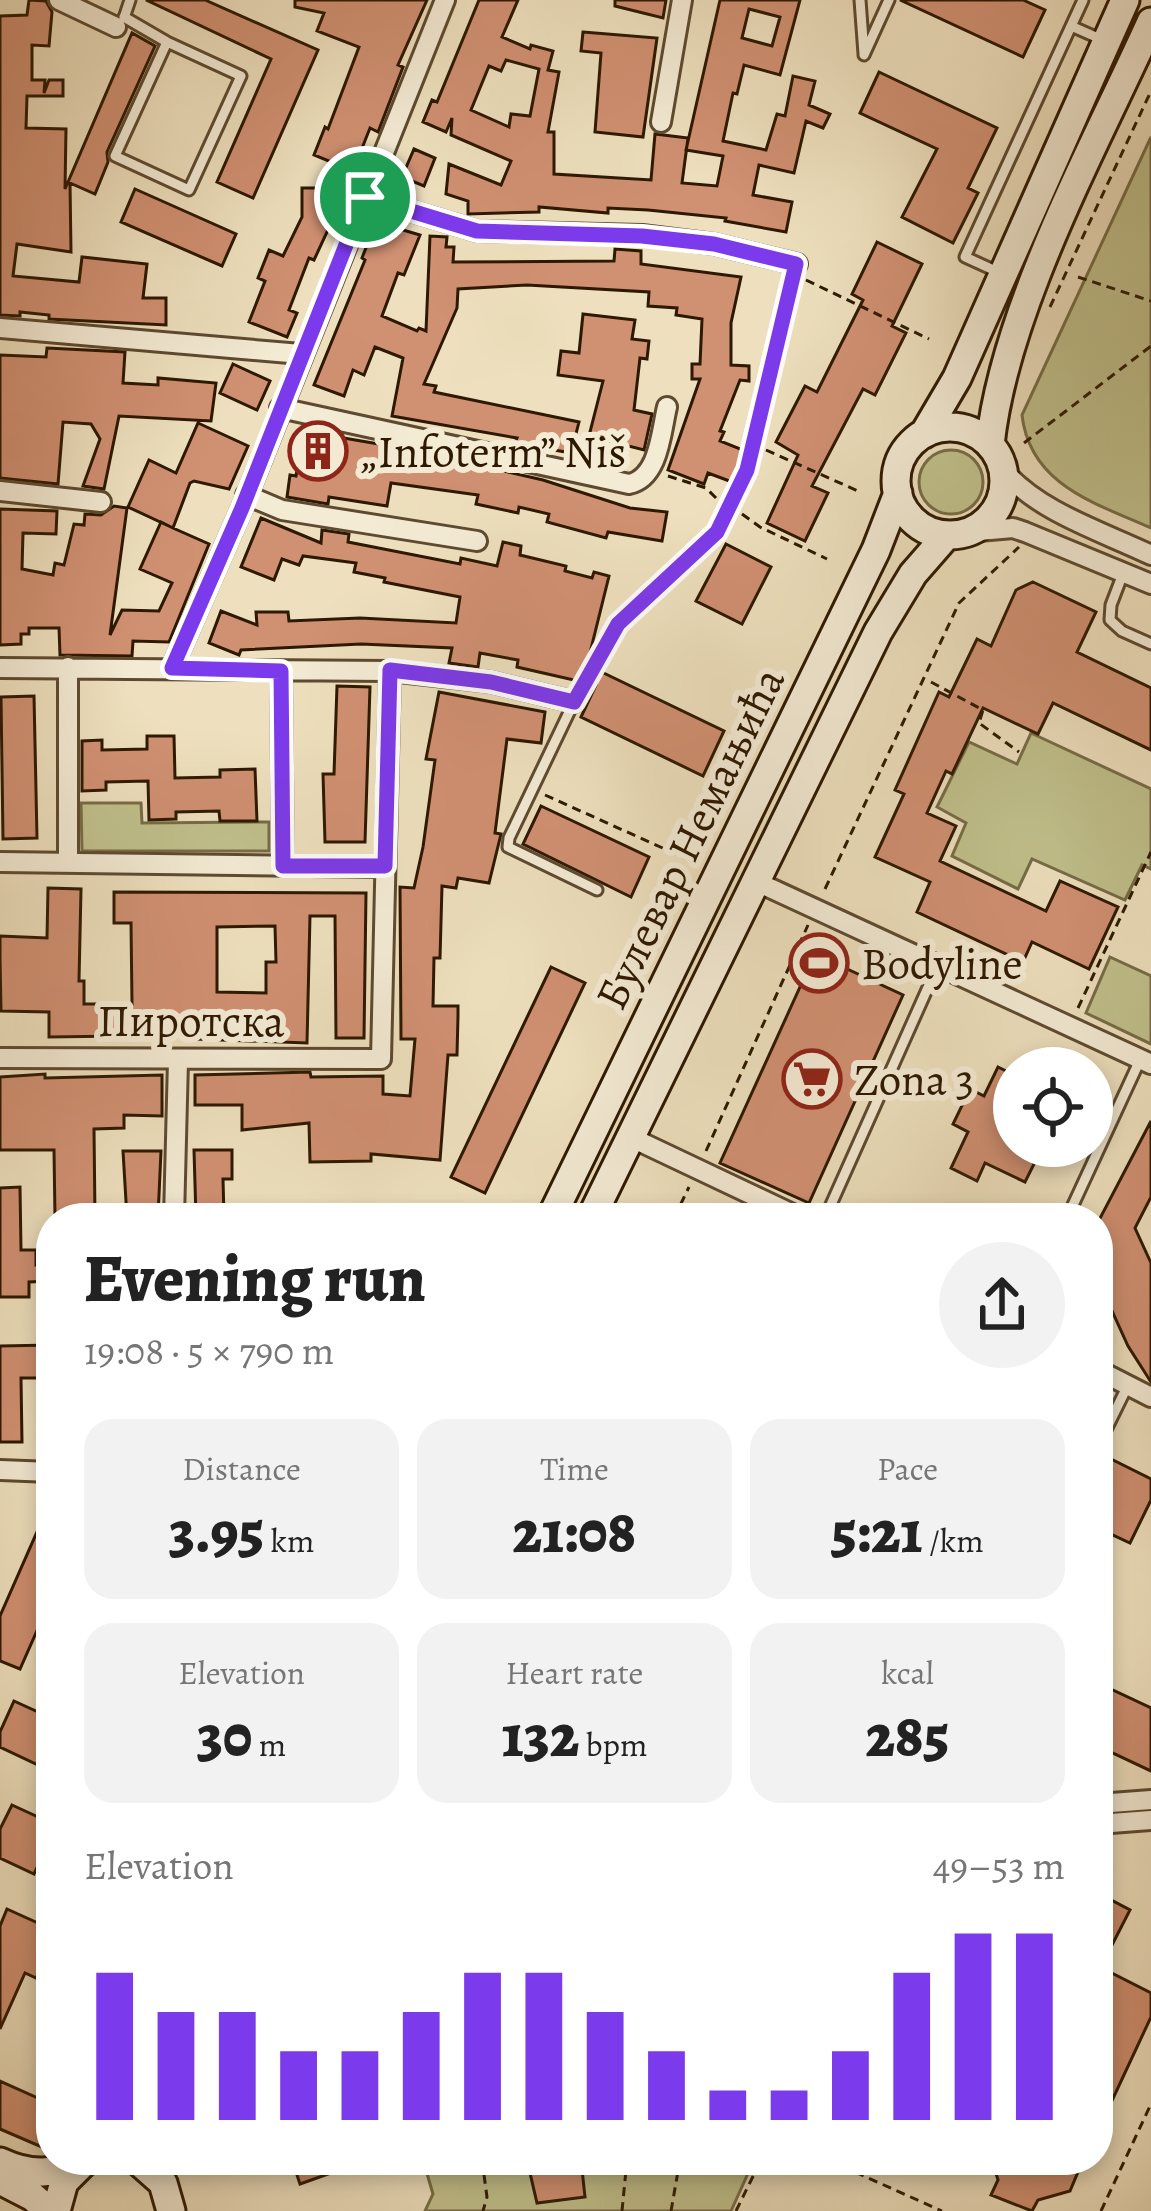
<!DOCTYPE html>
<meta charset="utf-8">
<style>
:root{--surface:#fff;--page:#f2f2f2;--text:#222;--muted:#767676;--accent:#7c3aed}
body{margin:0;font-family:Alegreya,serif;background:var(--page);color:var(--text);height:100vh;display:flex;flex-direction:column;font-size:45px;white-space:nowrap}
*{box-sizing:border-box;margin:0}
p{font-size:39px;color:var(--muted)}
.icon{flex:none;width:66px;height:66px;fill:none;stroke:currentColor;stroke-width:2;stroke-linecap:round;stroke-linejoin:round}
.map{position:relative;flex:1;overflow:hidden}
.side{position:absolute;left:36px;top:1203px;width:1077px;height:972px;display:flex;flex-direction:column;background:var(--surface);border-radius:48px;box-shadow:0 6px 18px #0003}
.side>*{flex:none}
.fabs{position:absolute;left:993px;top:1047px;display:grid;gap:24px}
.fabs a{display:grid;place-items:center;width:120px;height:120px;border-radius:50%;background:var(--surface);box-shadow:0 6px 18px #0003;font-size:60px}
.pin{position:absolute;display:grid;place-items:center;width:102px;height:102px;color:#fff;margin:-51px;border:6px solid #fff;border-radius:50%;box-shadow:0 3px 12px #0007}
.round{display:grid;place-items:center;flex:none;width:126px;height:126px;border-radius:63px;background:var(--page)}
.summary{display:flex;align-items:center;justify-content:space-between;height:204px;padding:0 48px}
h1{font-size:66px;font-weight:800;line-height:90px}
.figures{display:grid;grid-template-columns:repeat(3,1fr);gap:18px;height:204px;padding:12px 48px}
.figures div{display:grid;align-content:center;border-radius:30px;background:var(--page);text-align:center}
.figures b{font-size:60px;font-weight:800}
.figures small{font-size:33px;font-weight:400}
.figures p{font-size:33px}
.chart{height:336px;padding:24px 48px}
.chart p{display:flex;justify-content:space-between}
.chart svg{width:100%;height:216px;margin-top:12px;stroke:var(--accent);stroke-width:6}
.map>svg:first-child{display:block}
.green{fill:#c0c08c;stroke:#766c46;stroke-width:3}
.building{fill:#d09072;stroke:#2d1800;stroke-width:3;fill-rule:evenodd}
.lines{fill:none;stroke-linecap:round;stroke-linejoin:round}
.lane-casing{stroke:#5d4a30;stroke-width:15}
.street-casing{stroke:#5d4a30;stroke-width:24}
.secondary-casing{stroke:#2d1800;stroke-width:33}
.path{stroke:#2d1800;stroke-width:3;stroke-dasharray:9 6;stroke-linecap:butt}
.lane{stroke:#f4ebd5;stroke-width:9}
.street{stroke:#f4ebd5;stroke-width:18}
.secondary{stroke:#f4ebd5;stroke-width:27}
.route-casing{stroke:#fff;stroke-width:24}
.route{stroke:#7c3aed;stroke-width:15}
.labels{text-anchor:middle;stroke-width:12;stroke-linejoin:round;paint-order:stroke}
.poi-label{font-size:45px;fill:#2d1800;stroke:#f4ebd5;text-anchor:start}
.street-label{font-size:45px;fill:#2d1800;stroke:#f4ebd5}
</style>
<div class="map">
<svg width="1151" height="2211" viewBox="0 0 1151 2211">
<rect width="100%" height="100%" fill="#eee0be"/>
<filter id="stains"><feTurbulence type="fractalNoise" baseFrequency=".00167" numOctaves="4"/><feColorMatrix values="0 0 0 0 .2 0 0 0 0 .09 0 0 0 0 .02 0 0 0 .5 -.17"/></filter>
<radialGradient id="worn" r=".72"><stop offset=".6" stop-color="#630" stop-opacity="0"/><stop offset="1" stop-color="#630" stop-opacity=".3"/></radialGradient>
<path class="green" d="M1151 137V528C1095 503 1030 485 1022 415Z
M919 482a32 32 0 1 1 64 0a32 32 0 1 1-64 0Z
M1031 733 1151 789V869L1142 865 1125 900 1032 859 1018 889 952 856 966 823 937 807 969 742 1017 764Z
M81 803H141L142 823 269 822V851H82Z
M1110 957 1151 976V1044L1086 1013Z
M423 2160H754L731 2211H425L433 2194Z"/>
<path class="building" d="M29 0 46 1 52 12 49 46 32 45V80H45L44 93 49 80H63V96H27L26 128 66 129 65 189 132 33 155 46 107 152 108 162 95 194 70 183 71 252 17 244 13 276 79 282 82 257 147 264 143 298H166V325L49 319V315L20 312V316L0 315V16L27 15Z
M146 0H205L318 50 253 198 217 182 271 59Z
M295 0H427L398 65 403 67 378 132 370 128 353 171 314 155 325 127 328 129 359 47 317 31 324 13 295 7Z
M479 0H518L502 37 530 49 531 45 553 51 548 70 559 72 548 132H554V174L651 180 655 134 688 138 682 183 717 186 723 156 686 150 720 0H800L780 75 744 65 737 94 733 93 723 141 766 150 777 114 785 116 793 76 815 81 809 105 830 114 823 128 806 121 794 173 759 165 753 195 792 202 786 232 725 221 726 218 648 210 608 208V213L539 207V212L468 214V201L446 194 449 164 501 185 511 161 451 135 452 118 446 132 423 122 432 100 437 102ZM749 9 780 17 772 46 742 38ZM506 60 539 69 530 116 511 114 509 127 471 110 489 66 501 71Z
M615 0H666L663 18 615 6Z
M900 0H1023L1045 10 1023 57Z
M583 32 657 38 643 137 595 132 601 53 581 51Z
M879 72 997 128 968 188 978 193 953 243 902 217 937 149 860 113Z
M414 149 435 158 424 186 402 177Z
M349 174 327 232 314 260 309 258 289 310 297 313 287 337 249 322 265 281 258 278 269 250 283 256 302 217V188H320L321 180Z
M135 189 236 234 222 266 121 222Z
M376 222 420 235 404 275 398 273 382 316 417 331 419 328 426 331 430 236 447 237 446 247H454L453 262 614 261 615 249 641 251V264L741 277 731 323V365L749 366V381L740 380 720 431 724 432 720 441 743 450 732 482 708 473 704 484 668 470 700 379H692V364H700L702 319 676 315 677 308 648 306 649 292 527 285 458 289 457 308 424 384 436 386 434 392 579 422 571 453 515 443 517 438 392 416 403 358 375 347 364 375 353 370 344 396 314 385 365 260 362 258Z
M877 242 922 264 892 326 906 333 875 395 863 389 812 486 828 493 805 541 767 523 798 455 776 442 805 386 817 392 863 300 852 294Z
M583 314 635 320 632 339 649 341 647 359 640 358 634 410 652 414 644 450 589 436 603 381 558 375 561 351 579 353Z
M47 348 125 352 123 383 158 385V378L216 383 211 421 119 416 104 489 83 486 100 439 91 424 63 422 58 484 0 478V355L46 357Z
M233 364 270 381 257 410 220 393Z
M198 423 248 446 229 489 194 481 190 483 173 528 209 544 169 642 133 641 132 656 60 655 59 628H29V634H21V644L0 645V509L57 511 56 534 23 533 22 569 53 575 55 563 64 565 74 524 84 525 85 514 101 515 114 506 127 508 110 635 122 610 159 611 172 583 140 569 161 522 173 528 128 507 149 460 176 473Z
M303 431 396 447 395 453 473 464 543 480 630 508 667 512 662 541 608 532 606 538 547 522 549 514 519 507 518 513 476 504 478 495 391 483 387 506 329 497 328 504 287 497 290 475 296 476Z
M261 518 321 543 322 530 349 534 348 542 460 564 461 558 497 566 503 542 521 546 520 555 566 566 565 571 592 578 594 572 609 576 587 665 724 731 703 776 581 717 596 685 517 667 518 660 480 653 478 667 449 663 452 648 361 644 241 650 239 655 209 643 221 611 257 625 256 612H288L289 621 360 618 456 623 460 597 384 582 385 578 354 572 356 563 303 556 299 565 282 559 274 580 241 567Z
M726 544 771 567 742 624 696 601Z
M1033 582 1096 612 1077 652 1151 688V750L1053 703 1038 734 983 708 952 774 946 771 927 813 956 826 940 861 1046 911 1060 881 1118 907 1089 969 1032 942 1023 962 917 912 930 882 875 857 904 794 895 790 939 692 949 697 977 639 991 646 1016 590Z
M337 686 370 687 365 842H325L323 774H334Z
M439 692 545 712 541 743 507 739 495 833 501 834 489 883 458 878 456 888 442 886 440 958H434L433 1006H458V1016L457 1055H448L440 1160 371 1154V1161L310 1162 309 1123 242 1130V1105H195V1075L310 1072 311 1077 383 1076V1094L410 1096 415 1039H401L400 887 414 888 423 847 435 760 426 759Z
M34 696 37 838 3 839 1 697Z
M147 736H174L175 778 220 777V770L255 769 257 821H220L219 811 176 812V819L149 820 148 781 106 782V790L82 791V741L102 740V750L147 749Z
M541 806 649 857 631 897 523 844Z
M48 888 81 889 79 981H84V1004H132L131 923H114V892L366 893 364 1038H336L335 916H310L307 1043 195 1039V1035L49 1037V1012L1 1011 0 959V936L47 938ZM275 926 276 962H266V993L217 992V927Z
M815 954 903 995 809 1203 720 1163Z
M551 967 585 983 485 1193 451 1177Z
M998 1067 1014 1075V1146H1043L1025 1182 985 1163 977 1181 951 1168 968 1132 953 1124 970 1089 984 1096Z
M45 1074V1078L162 1075V1116L124 1115V1128L94 1129 95 1218H55L54 1150H0V1077Z
M1151 1121V1197L1135 1228 1151 1263V1382L1128 1346 1098 1280V1222Z
M194 1150H232V1179H223L224 1218H196Z
M123 1151H161L158 1217 127 1218Z
M20 1187 21 1250H36V1265H51V1281L29 1282V1297H0V1188Z
M51 1345V1378H21L22 1442H0V1346Z
M1107 1457 1151 1479V1500L1130 1543 1098 1528V1476Z
M51 1500V1599L20 1669 0 1661V1616Z
M1098 1683 1151 1708V1771L1098 1746Z
M14 1701 51 1718V1737L38 1765 0 1747V1732Z
M12 1805 51 1823V1838L34 1874 0 1858V1829Z
M1098 1893 1130 1910 1110 1949 1098 1943Z
M7 1909 51 1929V1945L36 1978 25 1973 0 2029V1926Z
M1098 1966 1151 1993V2017L1109 2107 1098 2102Z
M0 2081 51 2104V2151L0 2129Z
M292 2160H362V2162L300 2184Z
M527 2160H581L585 2197 537 2203Z
M992 2160H1083L1070 2191 1038 2200 1032 2211 991 2195 998 2180Z"/>
<g class="lines">
<defs>
<path id="lane" d="M860 0 864 54
M124 17 167 42 241 76 189 190 115 156 167 42
M124 18 130 0
M1071 26 1105 41
M864 55 889 0
M998 272 965 257 1083 0
M1124 571 1111 605 1110 620 1122 631 1151 644
M618 624C643 601 702 555 719 529 760 463 780 342 797 264
M574 702 509 838 508 847 597 890
M825 1218 938 965
M1067 1218 1140 1060
M1098 1446 1128 1385"/>
<path id="street" d="M59 0 116 27
M661 122 682 0
M365 197 477 231 642 235 714 244 797 264
M0 328 301 354
M280 408 629 484C659 478 661 432 667 407
M1002 469C1038 512 1101 531 1151 555
M0 491 101 502
M246 495 282 510 477 541
M967 532 1013 528 1025 532 1151 584
M68 667V862
M0 668 390 671 491 682 574 702
M172 668 242 508 445 0
M281 671 283 865
M0 862 385 867
M757 882 1151 1064
M0 1058 381 1059 390 671
M630 1137 801 1218
M174 1218 178 1060
M1098 1370 1151 1397
M0 1470 51 1472
M1098 1804 1151 1800
M1098 1824 1151 1820"/>
<path id="secondary" d="M896 481a54 54 0 1 1 108 0a54 54 0 1 1-108 0Z
M924 434 957 378 1125 0
M990 445C1004 310 1095 146 1151 22
M551 1218 876 550 898 493
M591 1218 878 632 913 574 947 535
M137 2160 163 2183 171 2211
M0 2162C32 2177 54 2174 86 2161
M0 2180 33 2197 49 2211
M56 2211 64 2182 82 2164"/>
</defs>
<use href="#lane" class="lane-casing"/>
<use href="#street" class="street-casing"/>
<use href="#secondary" class="secondary-casing"/>
<path class="path" d="M1078 277 1151 301
M806 280 929 339
M1050 307 1151 91
M1024 443 1151 346
M766 450 858 491
M668 476 706 488 718 500
M742 514 760 527 827 559
M931 682 983 710 979 723 1019 752
M584 686 612 637
M545 795 687 859
M825 889 959 603 1019 547
M1078 1008 1151 852
M706 1151 808 925
M674 1218 689 1187
M482 2160 487 2197 483 2211
M828 2160 942 2211
M622 2211 627 2160
M671 2211 680 2160
M736 2211 761 2160
M1101 2211 1151 2104"/>
<use href="#lane" class="lane"/>
<use href="#street" class="street"/>
<use href="#secondary" class="secondary"/>
</g>
<g class="lines">
<defs>
<path id="route" d="M365 197 477 231 642 236 714 244 796 264 747 470 717 532 618 624 574 702 491 682 390 670 385 866H283L281 671 172 668 242 508Z"/>
</defs>
<use href="#route" class="route-casing"/>
<use href="#route" class="route"/>
</g>
<defs>
<symbol id="building-ring" viewBox="-11 -11 22 22"><circle r="9.5" fill="#f4ebd5" stroke="#8f2418" stroke-width="1.5"/><path d="M-4-6H4V6H1V3H-1V6H-4ZM-2.5-4.3h1.7v1.8h-1.7ZM.8-4.3h1.7v1.8H.8ZM-2.5-1h1.7V.8h-1.7ZM.8-1h1.7V.8H.8Z" fill="#8f2418"/></symbol>
<symbol id="stadium-ring" viewBox="-11 -11 22 22"><circle r="9.5" fill="#f4ebd5" stroke="#8f2418" stroke-width="1.5"/><path d="M0-5a6.5 5 0 1 0 0 10a6.5 5 0 1 0 0-10ZM-3.5-1.8h7v3.6h-7Z" fill="#8f2418"/></symbol>
<symbol id="supermarket-ring" viewBox="-11 -11 22 22"><circle r="9.5" fill="#f4ebd5" stroke="#8f2418" stroke-width="1.5"/><path d="M-6-5.5h2.5l.6 2H6L4.5 2H-2.5L-4.4-4H-6ZM-1.5 3.2a1.3 1.3 0 1 0 .1 0ZM3 3.2a1.3 1.3 0 1 0 .1 0Z" fill="#8f2418"/></symbol>
</defs>
<g fill-rule="evenodd">
<use href="#building-ring" x="285" y="418" width="66" height="66"/>
<use href="#stadium-ring" x="786" y="930" width="66" height="66"/>
<use href="#supermarket-ring" x="779" y="1046" width="66" height="66"/>
</g>
<g class="labels">
<g class="poi-label">
<text x="360" y="467">„Infoterm” Niš</text>
<text x="861" y="979">Bodyline</text>
<text x="854" y="1095">Zona 3</text>
</g>
<g class="street-label">
<text transform="translate(689 838) rotate(-64)" y="16">Булевар Немањића</text>
<text x="191" y="1036">Пиротска</text>
</g>
</g>
<rect width="100%" height="100%" filter="url(#stains)"/>
<rect width="100%" height="100%" fill="url(#worn)"/>
</svg>
<div class="fabs">
<a><svg class="icon" aria-label="locate" viewBox="0 0 24 24"><circle cx="12" cy="12" r="6"/><path d="M12 2v4M12 18v4M2 12h4M18 12h4"/></svg></a>
</div>
<div class="pin" style="left:365px;top:197px;background:#1e9e55"><svg class="icon" aria-label="arrive" viewBox="0 0 24 24"><path d="M6 21V4h12l-3 4 3 4H6"/></svg></div>
<section class="side">
<div class="summary"><div><h1>Evening run</h1><p>19:08 · 5 × 790 m</p></div><a class="round"><svg class="icon" aria-label="share" viewBox="0 0 24 24"><path d="M12 15V3M7 8l5-5 5 5M5 13v7h14v-7"/></svg></a></div>
<div class="figures">
<div><p>Distance</p><b>3.95<small> km</small></b></div>
<div><p>Time</p><b>21:08</b></div>
<div><p>Pace</p><b>5:21<small> /km</small></b></div>
</div>
<div class="figures">
<div><p>Elevation</p><b>30<small> m</small></b></div>
<div><p>Heart rate</p><b>132<small> bpm</small></b></div>
<div><p>kcal</p><b>285</b></div>
</div>
<div class="chart"><p><span>Elevation</span>49–53 m</p>
<svg viewBox="0 0 160 44" preserveAspectRatio="none"><path d="M5 44V14M15 44V22M25 44V22M35 44V30M45 44V30M55 44V22M65 44V14M75 44V14M85 44V22M95 44V30M105 44V38M115 44V38M125 44V30M135 44V14M145 44V6M155 44V6"/></svg>
</div>
</section>
</div>
